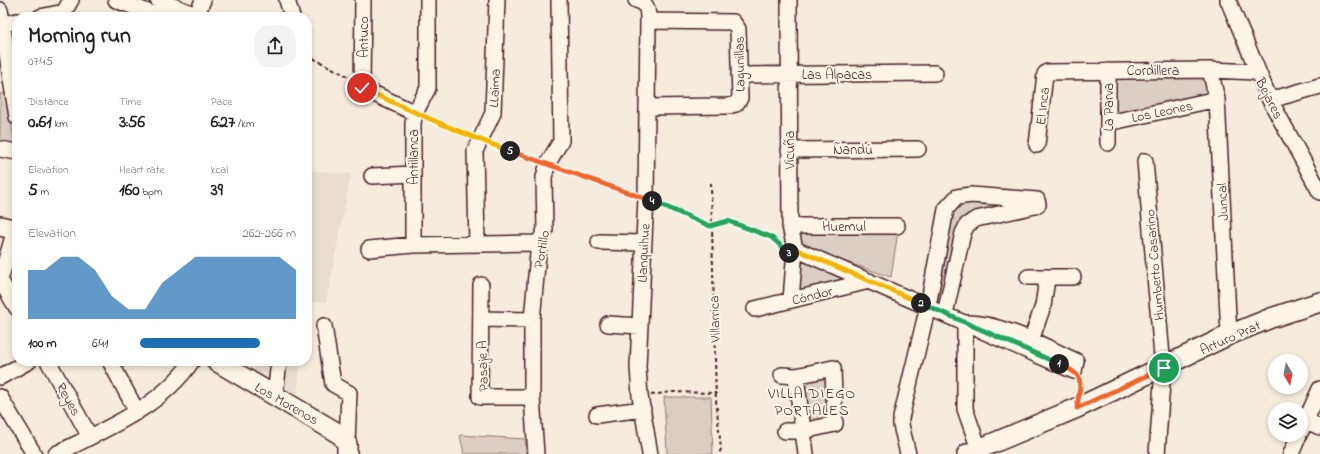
<!DOCTYPE html>
<meta charset="utf-8">
<style>
:root{--surface:#fff;--page:#f2f2f2;--text:#222;--muted:#767676;--accent:#1f6fb2}
body{margin:0;font-family:"Indie Flower",sans-serif;background:var(--page);color:var(--text);height:100vh;display:flex;flex-direction:column;font-size:15px;white-space:nowrap}
*{box-sizing:border-box;margin:0}
p{font-size:13px;color:var(--muted)}
.icon{flex:none;width:22px;height:22px;fill:none;stroke:currentColor;stroke-width:2;stroke-linecap:round;stroke-linejoin:round}
.map{position:relative;flex:1;overflow:hidden}
.panel{position:absolute;left:12px;top:12px;width:300px;height:354px;display:flex;flex-direction:column;background:var(--surface);border-radius:16px;box-shadow:0 2px 6px #0003}
.panel>*{flex:none}
.needle{width:26px;rotate:170deg}
.controls{position:absolute;left:1268px;top:354px;display:grid;gap:8px}
.controls a{display:grid;place-items:center;width:40px;height:40px;border-radius:50%;background:var(--surface);box-shadow:0 2px 6px #0003;font-size:20px}
.pin{position:absolute;display:grid;place-items:center;width:34px;height:34px;color:#fff;margin:-17px;border:2px solid #fff;border-radius:50%;box-shadow:0 1px 4px #0007}
.km{position:absolute;width:20px;height:20px;margin:-10px;border-radius:50%;background:#222;color:#fff;font-size:11px;line-height:20px;text-align:center}
.round{display:grid;place-items:center;flex:none;width:42px;height:42px;border-radius:16px;background:var(--page)}
.overview{display:flex;align-items:center;justify-content:space-between;height:68px;padding:0 16px}
h1{font-size:22px;font-weight:700;line-height:30px}
.figures{display:grid;grid-template-columns:repeat(3,1fr);gap:6px;height:68px;padding:4px 16px}
.figures div{display:grid;align-content:center}
.figures b{font-size:17px;font-weight:700}
.figures small{font-size:11px;font-weight:400}
.figures p{font-size:11px}
.chart{height:112px;padding:8px 16px}
.chart p{display:flex;justify-content:space-between}
.chart svg{width:100%;height:72px;margin-top:4px;fill:var(--accent);opacity:.7}
ul{padding:0 16px;list-style:none;font-size:13px}
li{display:grid;grid-template-columns:64px 48px 1fr;align-items:center;height:30px}
li i{height:10px;border-radius:5px;background:var(--accent)}
.map>svg:first-child{display:block}
.built{fill:#e8ddd0}
.green{fill:#dbcec4;stroke:#927678}
.lines{fill:none;stroke-linecap:round;stroke-linejoin:round}
.minor-casing{stroke:#4a1f2b;stroke-width:18}
.major-casing{stroke:#4a1f2b;stroke-width:22}
.path{stroke:#4a1f2b;stroke-width:2;stroke-dasharray:4 3;stroke-linecap:butt}
.minor{stroke:#fcf5e5;stroke-width:15}
.major{stroke:#fcf5e5;stroke-width:19}
.split-1-casing{stroke:#fff;stroke-width:8}
.split-2-casing{stroke:#fff;stroke-width:8}
.split-3-casing{stroke:#fff;stroke-width:8}
.split-4-casing{stroke:#fff;stroke-width:8}
.split-5-casing{stroke:#fff;stroke-width:8}
.split-6-casing{stroke:#fff;stroke-width:8}
.split-1{stroke:#f0652b;stroke-width:5}
.split-2{stroke:#22a559;stroke-width:5}
.split-3{stroke:#f5b400;stroke-width:5}
.split-4{stroke:#22a559;stroke-width:5}
.split-5{stroke:#f0652b;stroke-width:5}
.split-6{stroke:#f5b400;stroke-width:5}
.labels{text-anchor:middle;stroke-width:4;stroke-linejoin:round;paint-order:stroke}
.street-label{font-size:14px;fill:#4a1f2b;stroke:#fcf5e5}
.neighbourhood-label{font-size:15px;letter-spacing:1px;fill:#4a1f2b;stroke:#fcf5e5}
</style>
<div class="map">
<svg width="1320" height="454" viewBox="0 0 1320 454">
<rect width="100%" height="100%" fill="#f5ecde"/>
<filter id="ink" filterUnits="userSpaceOnUse"><feTurbulence type="fractalNoise" baseFrequency=".025" numOctaves="2"/><feDisplacementMap in="SourceGraphic" scale="8" xChannelSelector="R" yChannelSelector="G"/><feConvolveMatrix kernelMatrix="1 2 1 2 8 2 1 2 1" color-interpolation-filters="sRGB"/></filter>
<g filter="url(#ink)">
<path class="built" d="M307 170 351 174 326 302H307Z
M254 361H300L297 398 253 371Z"/>
<path class="green" d="M1205 77 1209 96 1115 116 1114 78Z
M6 93 15 146 0 143V94Z
M969 200 1027 203 967 214 960 222 943 307 932 305 951 211 956 205Z
M800 230 898 231 891 277 801 247Z
M797 257 854 280 797 295Z
M831 372V421L809 423 803 378Z
M664 397H711L713 454H667Z
M460 435 525 439 526 454H464Z"/>
<g class="lines">
<defs>
<path id="minor" d="M116 0 161 17
M158 0 201 17
M287 0 292 17
M363 0 362 88 415 113
M636 0C648 3 648 10 648 21L646 198 638 367 640 396 650 454
M789 0 790 226 795 249 791 300
M1228 0 1270 100 1320 192
M0 10 17 117
M40 17 64 12 71 0
M196 17 203 0
M0 25 17 21
M1210 70 1217 99 1229 335
M1108 71V143
M739 75 935 73
M1270 100 1320 86
M648 107 728 106 736 104 740 98 738 29 733 22 648 21
M1108 123 1217 99
M1037 145 1045 74 1047 72 1210 70 1257 72
M0 149 17 152
M789 150 918 149
M1145 161 1163 368 1157 454
M372 176 413 174
M790 226H897
M599 242 644 243
M477 244 475 151 493 113 497 0
M413 245V123L415 113 428 88V0
M369 249 413 245 539 243
M795 249C888 289 981 331 1074 371L1076 361C1046 347 997 321 965 323
M1028 277H1073
M0 280 15 230
M0 280 17 308
M481 285 480 397H532
M755 309 869 281
M481 319 532 320
M965 323V409L979 449
M608 324 640 326
M324 326 333 384 349 393 347 444
M1028 349 1043 306 1047 279
M48 361 90 437
M110 361 137 412
M782 375 796 376 833 368 835 424 803 431H785
M796 376 806 454
M0 377 29 361
M275 396 279 361
M0 397 34 454
M597 415 643 409
M1306 421 1320 427
M1301 431 1320 389
M56 454C105 429 160 408 192 361
M536 454 532 397V320L539 243 545 230 544 177 548 163 561 141 559 0
M908 454 901 425V418L928 306 946 209 957 197 971 195 1037 200 1038 204 1035 206 976 219 967 225 963 233 945 314
M1291 454 1299 435"/>
<path id="major" d="M0 226 17 230
M216 361 341 435 347 444V454
M967 454 1077 408 1229 335 1271 318 1320 302"/>
</defs>
<use href="#minor" class="minor-casing"/>
<use href="#major" class="major-casing"/>
<path class="path" d="M307 55 351 78
M426 118 470 136
M491 144 536 159
M559 168 634 194
M711 183 716 401 721 449 719 454
M657 203 710 226 728 221 771 237 782 247
M1079 392V381
M651 395 671 392 716 393"/>
<use href="#minor" class="minor"/>
<use href="#major" class="major"/>
</g>
</g>
<g class="lines" filter="url(#ink)">
<defs>
<path id="split-1" d="M1059 364C1087 376 1080 381 1077 408L1164 368"/>
<path id="split-2" d="M921 303 1059 364"/>
<path id="split-3" d="M789 253 794 257 795 249 921 303"/>
<path id="split-4" d="M652 201 710 226 728 221 771 237 789 253"/>
<path id="split-5" d="M510 151 652 201"/>
<path id="split-6" d="M362 88C411 111 459 133 510 151"/>
</defs>
<use href="#split-1" class="split-1-casing"/>
<use href="#split-2" class="split-2-casing"/>
<use href="#split-3" class="split-3-casing"/>
<use href="#split-4" class="split-4-casing"/>
<use href="#split-5" class="split-5-casing"/>
<use href="#split-6" class="split-6-casing"/>
<use href="#split-1" class="split-1"/>
<use href="#split-2" class="split-2"/>
<use href="#split-3" class="split-3"/>
<use href="#split-4" class="split-4"/>
<use href="#split-5" class="split-5"/>
<use href="#split-6" class="split-6"/>
</g>
<g class="labels">
<g class="street-label">
<text transform="translate(363 37) rotate(-90)" y="5">Antuco</text>
<text transform="translate(739 64) rotate(-91)" y="5">Lagunillas</text>
<text x="1153" y="75">Cordillera</text>
<text x="837" y="79">Las Alpacas</text>
<text transform="translate(494 88) rotate(-87)" y="5">LLaima</text>
<text transform="translate(1270 98) rotate(63)" y="5">Bejares</text>
<text transform="translate(1042 106) rotate(-84)" y="5">El Inca</text>
<text transform="translate(1108 107) rotate(-90)" y="5">La Parva</text>
<text transform="translate(1162 111) rotate(-12)" y="5">Los Leones</text>
<text x="853" y="154">Ñandú</text>
<text transform="translate(789 150) rotate(-90)" y="5">Vicuña</text>
<text transform="translate(413 157) rotate(-90)" y="5">Antillanca</text>
<text transform="translate(1222 202) rotate(-93)" y="5">Juncal</text>
<text x="844" y="231">Huemul</text>
<text transform="translate(541 249) rotate(-80)" y="5">Portillo</text>
<text transform="translate(643 253) rotate(-87)" y="5">Llanquihue</text>
<text transform="translate(1154 265) rotate(-95)" y="5">Humberto Casarino</text>
<text transform="translate(812 295) rotate(-14)" y="5">Cóndor</text>
<text transform="translate(714 319) rotate(-92)" y="5">Villarrica</text>
<text transform="translate(1230 337) rotate(-24)" y="5">Arturo Prat</text>
<text transform="translate(482 366) rotate(-92)" y="5">Pasaje A</text>
<text transform="translate(69 399) rotate(61)" y="5">Reyes</text>
<text transform="translate(287 403) rotate(30)" y="5">Los Morenos</text>
</g>
<g class="neighbourhood-label">
<text x="812" y="398">VILLA DIEGO<tspan x="812" dy="17">PORTALES</tspan></text>
</g>
</g>
</svg>
<div class="controls">
<a><svg class="needle" viewBox="-14 -14 28 28"><path d="M0-13l5 13h-10z" fill="#e53935"/><path d="M0 13l5-13h-10z" fill="#767676"/></svg></a>
<a><svg class="icon" aria-label="layers" viewBox="0 0 24 24"><path d="M12 4l9 5-9 5-9-5zM3 14l9 5 9-5"/></svg></a>
</div>
<div class="pin" style="left:1164px;top:368px;background:#1e9e55"><svg class="icon" aria-label="arrive" viewBox="0 0 24 24"><path d="M6 21V4h12l-3 4 3 4H6"/></svg></div>
<div class="pin" style="left:362px;top:88px;background:#d93025"><svg class="icon" aria-label="check" viewBox="0 0 24 24"><path d="M5 12l5 5 9-10"/></svg></div>
<b class="km" style="left:1059px;top:364px">1</b>
<b class="km" style="left:921px;top:303px">2</b>
<b class="km" style="left:789px;top:253px">3</b>
<b class="km" style="left:652px;top:201px">4</b>
<b class="km" style="left:510px;top:151px">5</b>
<section class="panel">
<div class="overview"><div><h1>Morning run</h1><p>07:45</p></div><a class="round"><svg class="icon" aria-label="share" viewBox="0 0 24 24"><path d="M12 15V3M7 8l5-5 5 5M5 13v7h14v-7"/></svg></a></div>
<div class="figures">
<div><p>Distance</p><b>0.61<small> km</small></b></div>
<div><p>Time</p><b>3:56</b></div>
<div><p>Pace</p><b>6:27<small> /km</small></b></div>
</div>
<div class="figures">
<div><p>Elevation</p><b>5<small> m</small></b></div>
<div><p>Heart rate</p><b>160<small> bpm</small></b></div>
<div><p>kcal</p><b>39</b></div>
</div>
<div class="chart"><p><span>Elevation</span>262–266 m</p>
<svg viewBox="0 0 160 44" preserveAspectRatio="none"><path d="M0 44V14L10 14L20 6L30 6L40 14L50 30L60 38L70 38L80 22L90 14L100 6L110 6L120 6L130 6L140 6L150 6L160 14V44z"/></svg>
</div>
<ul>
<li><b>100 m</b>6:41<i style="width:77%"></i></li>
</ul>
</section>
</div>
